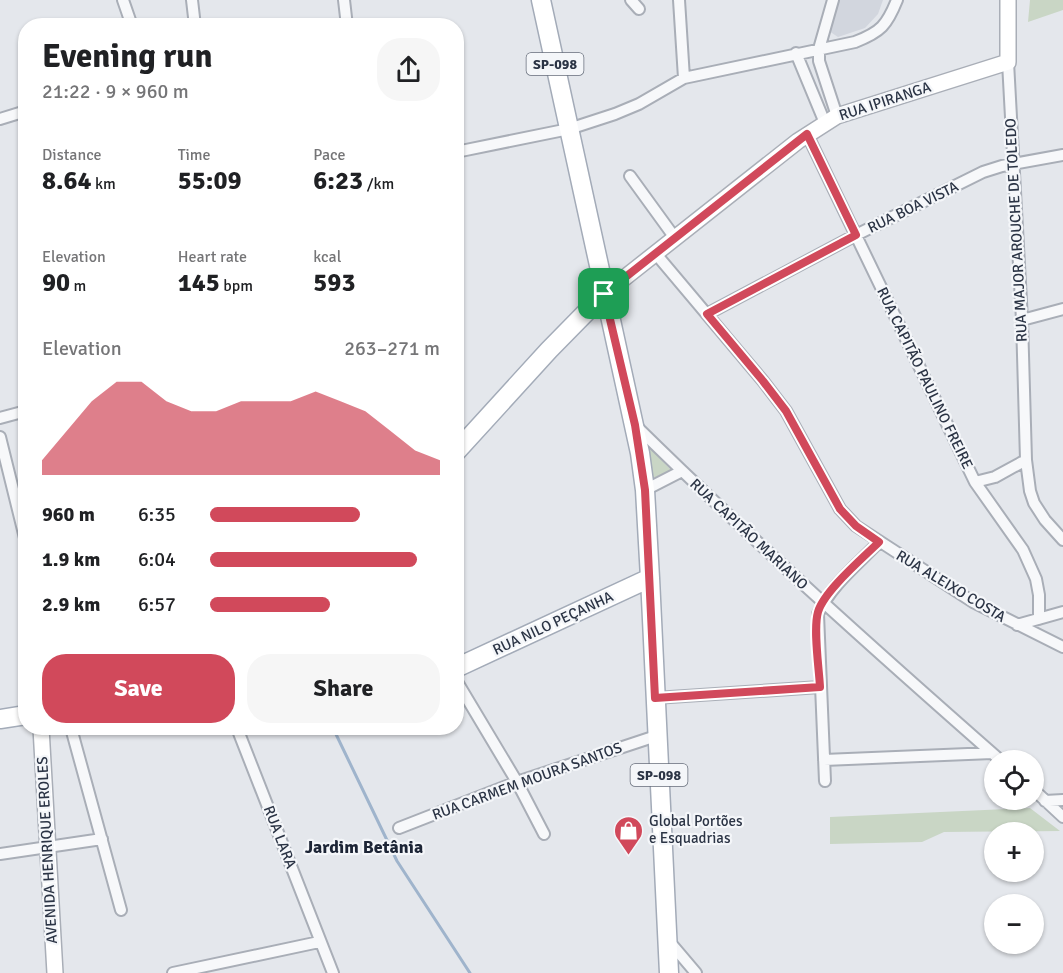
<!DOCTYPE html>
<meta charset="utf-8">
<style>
:root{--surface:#fff;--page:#f6f6f6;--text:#202124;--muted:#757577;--accent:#d1495b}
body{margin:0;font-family:Signika,sans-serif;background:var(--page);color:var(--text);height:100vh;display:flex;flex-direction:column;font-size:22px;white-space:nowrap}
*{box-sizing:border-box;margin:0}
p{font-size:20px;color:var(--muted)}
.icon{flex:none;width:33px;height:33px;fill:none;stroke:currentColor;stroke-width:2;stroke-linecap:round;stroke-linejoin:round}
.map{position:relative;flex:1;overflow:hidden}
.drawer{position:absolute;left:18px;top:18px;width:446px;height:717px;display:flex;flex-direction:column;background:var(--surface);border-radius:24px;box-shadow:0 2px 4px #0004}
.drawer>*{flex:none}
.buttons{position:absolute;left:984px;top:750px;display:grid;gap:12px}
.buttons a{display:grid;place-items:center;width:60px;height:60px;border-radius:50%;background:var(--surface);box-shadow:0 2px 4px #0004;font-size:30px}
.pin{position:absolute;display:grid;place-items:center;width:51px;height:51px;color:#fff;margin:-26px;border-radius:12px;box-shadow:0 3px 9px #0006}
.round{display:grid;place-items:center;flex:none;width:63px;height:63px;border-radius:24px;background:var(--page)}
.overview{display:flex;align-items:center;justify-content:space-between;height:102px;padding:0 24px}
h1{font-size:33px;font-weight:700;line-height:45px}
.stats{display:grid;grid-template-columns:repeat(3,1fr);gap:9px;height:102px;padding:6px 24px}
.stats div{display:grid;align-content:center}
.stats b{font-size:26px;font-weight:700}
.stats small{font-size:16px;font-weight:400}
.stats p{font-size:16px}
.chart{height:168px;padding:12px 24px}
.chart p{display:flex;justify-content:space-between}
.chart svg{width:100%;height:108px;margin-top:6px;fill:var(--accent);opacity:.7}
.cta{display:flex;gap:12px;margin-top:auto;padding:12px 24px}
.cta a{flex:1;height:69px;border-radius:24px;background:var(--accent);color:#fff;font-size:24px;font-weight:700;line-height:69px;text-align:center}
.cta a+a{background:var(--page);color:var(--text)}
ul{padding:0 24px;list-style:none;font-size:20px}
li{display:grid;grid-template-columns:96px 72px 1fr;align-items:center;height:45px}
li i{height:15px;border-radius:8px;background:var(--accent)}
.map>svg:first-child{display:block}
.built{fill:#d2d6de}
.green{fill:#c9d6c5}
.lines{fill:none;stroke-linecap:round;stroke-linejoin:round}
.stream{stroke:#9fb4cc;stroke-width:3}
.street-casing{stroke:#a9aeb7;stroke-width:14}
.secondary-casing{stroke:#a9aeb7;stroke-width:18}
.primary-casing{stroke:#a3abb8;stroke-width:21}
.street{stroke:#f7f8fa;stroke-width:10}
.secondary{stroke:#fff;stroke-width:15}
.primary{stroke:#fff;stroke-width:18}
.route-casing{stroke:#fff;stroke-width:12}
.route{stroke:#d1495b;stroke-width:8}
.labels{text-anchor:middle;stroke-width:4.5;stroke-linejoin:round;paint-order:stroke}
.shield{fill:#f4f6f9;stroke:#676e7b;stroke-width:1.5}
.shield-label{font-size:14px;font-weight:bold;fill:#2b3445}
.street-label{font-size:15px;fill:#2b3445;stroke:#f4f6f9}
.poi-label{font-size:15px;fill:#2b3445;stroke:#f4f6f9;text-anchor:start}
.quarter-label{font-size:18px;font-weight:bold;fill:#1d2536;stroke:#f4f6f9}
</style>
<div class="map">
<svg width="1063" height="973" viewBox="0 0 1063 973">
<rect width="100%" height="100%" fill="#e4e7ec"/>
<path class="built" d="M836 0H883L878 14 865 28 838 37 829 31Z"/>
<path class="green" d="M1030 0H1063V10L1028 22Z
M643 441 671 470 645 482Z
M1030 808 1060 831 944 832 922 842 830 844V817Z"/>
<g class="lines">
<path class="stream" d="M333 728 397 861 470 973"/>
<defs>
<path id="street" d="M123 0 132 26
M192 0 195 26
M344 0 347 26
M631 0 639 9
M679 0 684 78
M833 0 819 49V61L837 116
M796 53 825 123
M1008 62 1022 320 1026 460 1030 491 1034 503 1045 520 1063 540
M0 119 26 111
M807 134 975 482 1023 550 1036 579 1039 595V619
M456 152 569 129 615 114 639 104 684 78 855 42C881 32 887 25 897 0
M630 176 675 238
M656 254 763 381 786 411 840 509 856 526 973 602 1063 647
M707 314 856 235 983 172 1002 166 1063 155
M1022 320 1063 309
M0 418 26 411
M635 425C753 541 876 651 1000 760
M0 437 26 542
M975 482 995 477 1026 460
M645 490 682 471
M1017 625 1063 612
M456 680 517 782 544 834
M655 698 820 687
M71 728 121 910
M237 728 333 973
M824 760 992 753
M825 781 818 614C830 586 858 564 879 542
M1034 790 1063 817
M1045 801 1063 800
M399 828 517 782 656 736
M0 854 102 839
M668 940 696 973
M173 973 319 942"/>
<path id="secondary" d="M604 294 798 141 837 116 1008 62V0
M41 728 55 973"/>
<path id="primary" d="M541 0 640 453 645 490 650 578 669 973
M456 452 549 350 604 294
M456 668 650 578
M0 719 26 715"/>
</defs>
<use href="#street" class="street-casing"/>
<use href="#secondary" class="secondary-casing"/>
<use href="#primary" class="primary-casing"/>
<use href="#street" class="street"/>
<use href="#secondary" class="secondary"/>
<use href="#primary" class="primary"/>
</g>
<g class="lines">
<defs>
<path id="route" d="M807 134 856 235 707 314 763 381 786 411 840 509 856 526 879 542C863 558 824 591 818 612 813 629 819 668 820 687L655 698 645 490 635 425 604 294Z"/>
</defs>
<use href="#route" class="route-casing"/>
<use href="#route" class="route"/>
</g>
<defs>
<symbol id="shop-pin" viewBox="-11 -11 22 30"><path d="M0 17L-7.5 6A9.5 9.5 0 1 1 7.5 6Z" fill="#d1495b" stroke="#f4f6f9"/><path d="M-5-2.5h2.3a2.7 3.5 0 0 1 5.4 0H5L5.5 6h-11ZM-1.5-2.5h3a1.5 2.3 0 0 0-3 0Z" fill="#fff"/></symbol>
</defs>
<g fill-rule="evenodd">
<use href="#shop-pin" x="612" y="814" width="33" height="45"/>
</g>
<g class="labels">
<g class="shield">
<rect x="526.5" y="53" width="57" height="22" rx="4.5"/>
<rect x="630.5" y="764" width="57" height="22" rx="4.5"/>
</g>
<g class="shield-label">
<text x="555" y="69">SP-098</text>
<text x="659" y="780">SP-098</text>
</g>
<g class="street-label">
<text transform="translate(885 101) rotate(-18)" y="5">RUA IPIRANGA</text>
<text transform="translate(913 207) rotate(-26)" y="5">RUA BOA VISTA</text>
<text transform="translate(1016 230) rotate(-93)" y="5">RUA MAJOR AROUCHE DE TOLEDO</text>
<text transform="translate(925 378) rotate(64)" y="5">RUA CAPITÃO PAULINO FREIRE</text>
<text transform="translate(749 534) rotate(43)" y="5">RUA CAPITÃO MARIANO</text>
<text transform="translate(951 586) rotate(31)" y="5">RUA ALEIXO COSTA</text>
<text transform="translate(553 623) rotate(-25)" y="5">RUA NILO PEÇANHA</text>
<text transform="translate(527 781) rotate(-20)" y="5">RUA CARMEM MOURA SANTOS</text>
<text transform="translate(280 837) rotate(69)" y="5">RUA LARA</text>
<text transform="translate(47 850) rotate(-93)" y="5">AVENIDA HENRIQUE EROLES</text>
</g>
<g class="poi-label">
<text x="649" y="826">Global Portões<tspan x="649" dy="17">e Esquadrias</tspan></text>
</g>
<g class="quarter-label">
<text x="364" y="853">Jardim Betânia</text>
</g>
</g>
</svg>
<div class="buttons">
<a><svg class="icon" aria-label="locate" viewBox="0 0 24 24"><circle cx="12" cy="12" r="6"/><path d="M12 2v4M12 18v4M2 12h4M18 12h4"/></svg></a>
<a>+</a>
<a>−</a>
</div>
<div class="pin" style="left:604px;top:294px;background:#1e9e55"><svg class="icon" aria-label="arrive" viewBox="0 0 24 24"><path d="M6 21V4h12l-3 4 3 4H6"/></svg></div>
<section class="drawer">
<div class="overview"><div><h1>Evening run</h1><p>21:22 · 9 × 960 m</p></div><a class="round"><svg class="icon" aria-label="share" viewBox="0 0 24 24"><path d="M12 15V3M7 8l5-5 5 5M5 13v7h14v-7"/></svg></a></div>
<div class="stats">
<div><p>Distance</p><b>8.64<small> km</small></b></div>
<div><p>Time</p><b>55:09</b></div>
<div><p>Pace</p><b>6:23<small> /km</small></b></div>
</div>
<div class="stats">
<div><p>Elevation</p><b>90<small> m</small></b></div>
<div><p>Heart rate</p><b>145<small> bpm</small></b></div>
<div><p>kcal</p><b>593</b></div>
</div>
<div class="chart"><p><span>Elevation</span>263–271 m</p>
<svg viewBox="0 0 160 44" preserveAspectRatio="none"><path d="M0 44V38L10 26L20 14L30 6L40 6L50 14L60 18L70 18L80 14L90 14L100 14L110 10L120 14L130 18L140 26L150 34L160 38V44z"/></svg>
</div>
<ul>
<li><b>960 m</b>6:35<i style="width:65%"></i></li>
<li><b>1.9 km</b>6:04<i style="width:90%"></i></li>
<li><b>2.9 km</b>6:57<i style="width:52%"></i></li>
</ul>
<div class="cta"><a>Save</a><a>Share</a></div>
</section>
</div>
